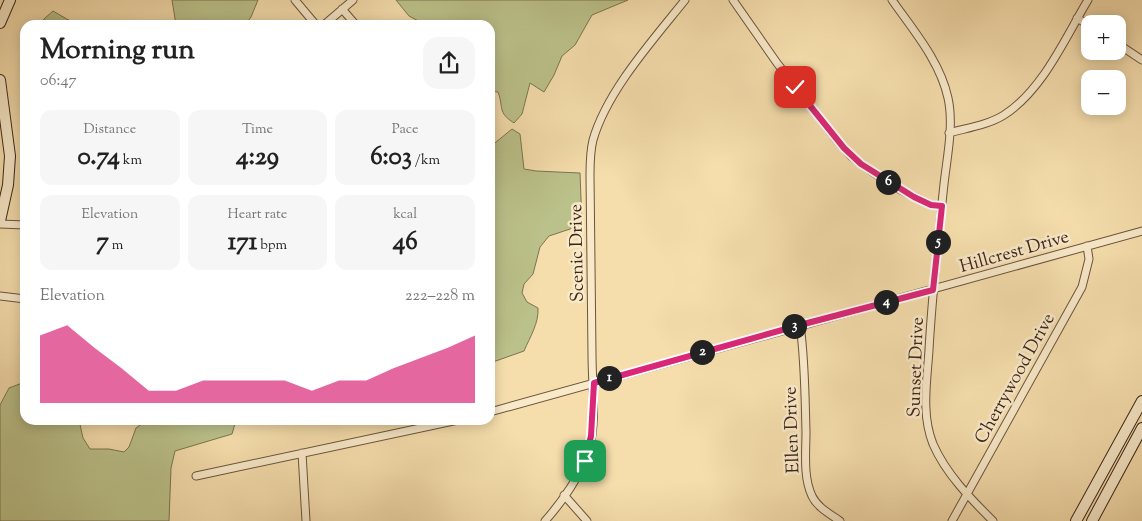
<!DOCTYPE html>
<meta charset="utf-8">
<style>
:root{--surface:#fff;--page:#f6f6f6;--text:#222;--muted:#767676;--accent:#db2777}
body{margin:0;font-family:"Sorts Mill Goudy",serif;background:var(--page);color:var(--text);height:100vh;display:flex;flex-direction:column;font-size:19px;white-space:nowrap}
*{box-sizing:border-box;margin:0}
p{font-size:16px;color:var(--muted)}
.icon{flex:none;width:28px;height:28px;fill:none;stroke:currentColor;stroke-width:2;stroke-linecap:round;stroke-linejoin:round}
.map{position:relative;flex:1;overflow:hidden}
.side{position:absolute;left:20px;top:20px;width:475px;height:405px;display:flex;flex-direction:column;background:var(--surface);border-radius:15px;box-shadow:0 2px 12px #0003}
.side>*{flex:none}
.buttons{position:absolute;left:1081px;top:15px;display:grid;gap:10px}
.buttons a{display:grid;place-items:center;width:45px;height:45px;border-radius:10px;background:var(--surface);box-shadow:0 2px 12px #0003;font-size:25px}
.pin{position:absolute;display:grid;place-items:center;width:42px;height:42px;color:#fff;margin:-21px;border-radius:10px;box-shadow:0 2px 8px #0006}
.km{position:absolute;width:25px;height:25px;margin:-12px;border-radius:50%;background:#222;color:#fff;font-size:14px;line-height:25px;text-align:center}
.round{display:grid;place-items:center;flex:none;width:52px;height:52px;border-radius:15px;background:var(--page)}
.summary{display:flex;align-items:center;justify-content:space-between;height:85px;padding:0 20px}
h1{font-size:28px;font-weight:700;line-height:38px}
.metrics{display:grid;grid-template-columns:repeat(3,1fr);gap:8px;height:85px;padding:5px 20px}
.metrics div{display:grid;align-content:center;border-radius:12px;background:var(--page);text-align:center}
.metrics b{font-size:25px;font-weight:700}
.metrics small{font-size:14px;font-weight:400}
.metrics p{font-size:14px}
.chart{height:140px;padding:10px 20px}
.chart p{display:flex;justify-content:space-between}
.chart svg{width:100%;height:90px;margin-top:5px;fill:var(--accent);opacity:.7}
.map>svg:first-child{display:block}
.green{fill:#bbc18a;stroke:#7c7452}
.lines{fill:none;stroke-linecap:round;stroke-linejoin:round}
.street-casing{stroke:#6b543e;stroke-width:9}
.secondary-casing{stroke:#3d2619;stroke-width:12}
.street{stroke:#f8e9c9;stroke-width:7}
.secondary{stroke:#f8e9c9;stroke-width:10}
.route-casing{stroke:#fff;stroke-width:10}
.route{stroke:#db2777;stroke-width:6}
.labels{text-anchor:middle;stroke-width:5;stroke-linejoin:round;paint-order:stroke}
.street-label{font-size:18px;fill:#3d2619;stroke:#f8e9c9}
</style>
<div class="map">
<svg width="1142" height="521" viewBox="0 0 1142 521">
<rect width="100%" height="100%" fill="#f5ddac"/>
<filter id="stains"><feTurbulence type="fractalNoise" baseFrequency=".004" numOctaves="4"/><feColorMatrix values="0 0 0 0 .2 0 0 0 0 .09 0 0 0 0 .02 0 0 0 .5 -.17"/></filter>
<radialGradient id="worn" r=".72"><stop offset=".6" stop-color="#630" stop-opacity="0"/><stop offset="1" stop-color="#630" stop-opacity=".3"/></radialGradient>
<path class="green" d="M172 0H258L251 17 245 25H176Z
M396 0H628L592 15 575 45 562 56 554 75 544 92 530 83 522 114 514 123C497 112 504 108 498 92L490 91V25H426L409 16Z
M53 11 77 25H43L44 19Z
M512 129 520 134 524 169 536 171 580 173 582 225 549 236 540 247 533 274 524 284 522 293 527 302 538 308C539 323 530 337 524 351L490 363V147Z
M25 382V420H79L83 438 90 449H109L124 452 129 447 136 428 147 420H236L232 434 175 451 171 468 169 521H0V405L9 388Z"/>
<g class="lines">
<defs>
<path id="street" d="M295 0 316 25
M733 0 777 63 836 139 852 157 871 171 899 189 931 205 942 206
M892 0C913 30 940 61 948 98 954 125 947 157 944 184 938 240 932 295 929 350 927 381 921 414 933 444 946 474 970 498 993 521
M342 9 356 25
M1077 18 1090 26
M324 25 353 0
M1118 44 1142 60
M949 133C967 128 988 125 1004 115 1043 90 1065 38 1088 0
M0 224 25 225
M0 296 25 299
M800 325C805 360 805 396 806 432 806 452 803 477 812 496 817 507 830 514 840 521
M490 412 1142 231
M302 453 306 521
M196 476 458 420
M564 495 587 521
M545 521C562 502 581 475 589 450 597 419 592 386 592 354 591 295 591 235 590 175 590 163 590 152 593 140 607 91 653 40 685 0
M952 521 1082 287 1089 259 1087 246"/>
<path id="secondary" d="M0 23 10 0
M0 80 10 156 8 185 0 221
M1076 521 1142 401
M1092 521 1142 428"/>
</defs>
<use href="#street" class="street-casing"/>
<use href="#secondary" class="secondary-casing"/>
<use href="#street" class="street"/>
<use href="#secondary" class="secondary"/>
</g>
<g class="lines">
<defs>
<path id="route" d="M585 461 591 436 594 383 800 325 933 290 942 206 931 205 914 197 861 164 844 148 795 87"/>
</defs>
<use href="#route" class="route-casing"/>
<use href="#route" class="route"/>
</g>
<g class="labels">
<g class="street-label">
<text transform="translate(1014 251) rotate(-16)" y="6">Hillcrest Drive</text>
<text transform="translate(576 253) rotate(-91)" y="6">Scenic Drive</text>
<text transform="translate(915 367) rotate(-88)" y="6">Sunset Drive</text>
<text transform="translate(1014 378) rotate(-61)" y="6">Cherrywood Drive</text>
<text transform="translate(791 430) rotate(-92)" y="6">Ellen Drive</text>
</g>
</g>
<rect width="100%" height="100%" filter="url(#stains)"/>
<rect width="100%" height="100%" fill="url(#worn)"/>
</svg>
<div class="buttons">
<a>+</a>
<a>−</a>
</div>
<div class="pin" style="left:585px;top:461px;background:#1e9e55"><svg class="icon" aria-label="arrive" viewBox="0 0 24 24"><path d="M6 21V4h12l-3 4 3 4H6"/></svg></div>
<div class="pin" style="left:795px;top:87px;background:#d93025"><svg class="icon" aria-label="check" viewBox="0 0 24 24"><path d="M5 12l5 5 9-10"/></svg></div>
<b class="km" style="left:609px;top:378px">1</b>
<b class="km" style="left:702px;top:352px">2</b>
<b class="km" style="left:794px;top:326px">3</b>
<b class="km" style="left:886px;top:302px">4</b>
<b class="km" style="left:938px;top:242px">5</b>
<b class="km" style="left:888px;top:182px">6</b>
<section class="side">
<div class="summary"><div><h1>Morning run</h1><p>06:47</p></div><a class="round"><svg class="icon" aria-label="share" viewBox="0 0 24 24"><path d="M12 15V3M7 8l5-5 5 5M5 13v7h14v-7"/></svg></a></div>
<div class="metrics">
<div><p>Distance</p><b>0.74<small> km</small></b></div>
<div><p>Time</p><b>4:29</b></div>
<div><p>Pace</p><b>6:03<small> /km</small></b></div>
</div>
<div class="metrics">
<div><p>Elevation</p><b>7<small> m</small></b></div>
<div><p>Heart rate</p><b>171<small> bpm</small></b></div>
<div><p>kcal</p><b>46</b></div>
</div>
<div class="chart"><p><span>Elevation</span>222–228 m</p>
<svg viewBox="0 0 160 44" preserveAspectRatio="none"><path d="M0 44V11L10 6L20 17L30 27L40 38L50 38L60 33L70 33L80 33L90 33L100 38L110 33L120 33L130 27L140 22L150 17L160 11V44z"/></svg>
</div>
</section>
</div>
